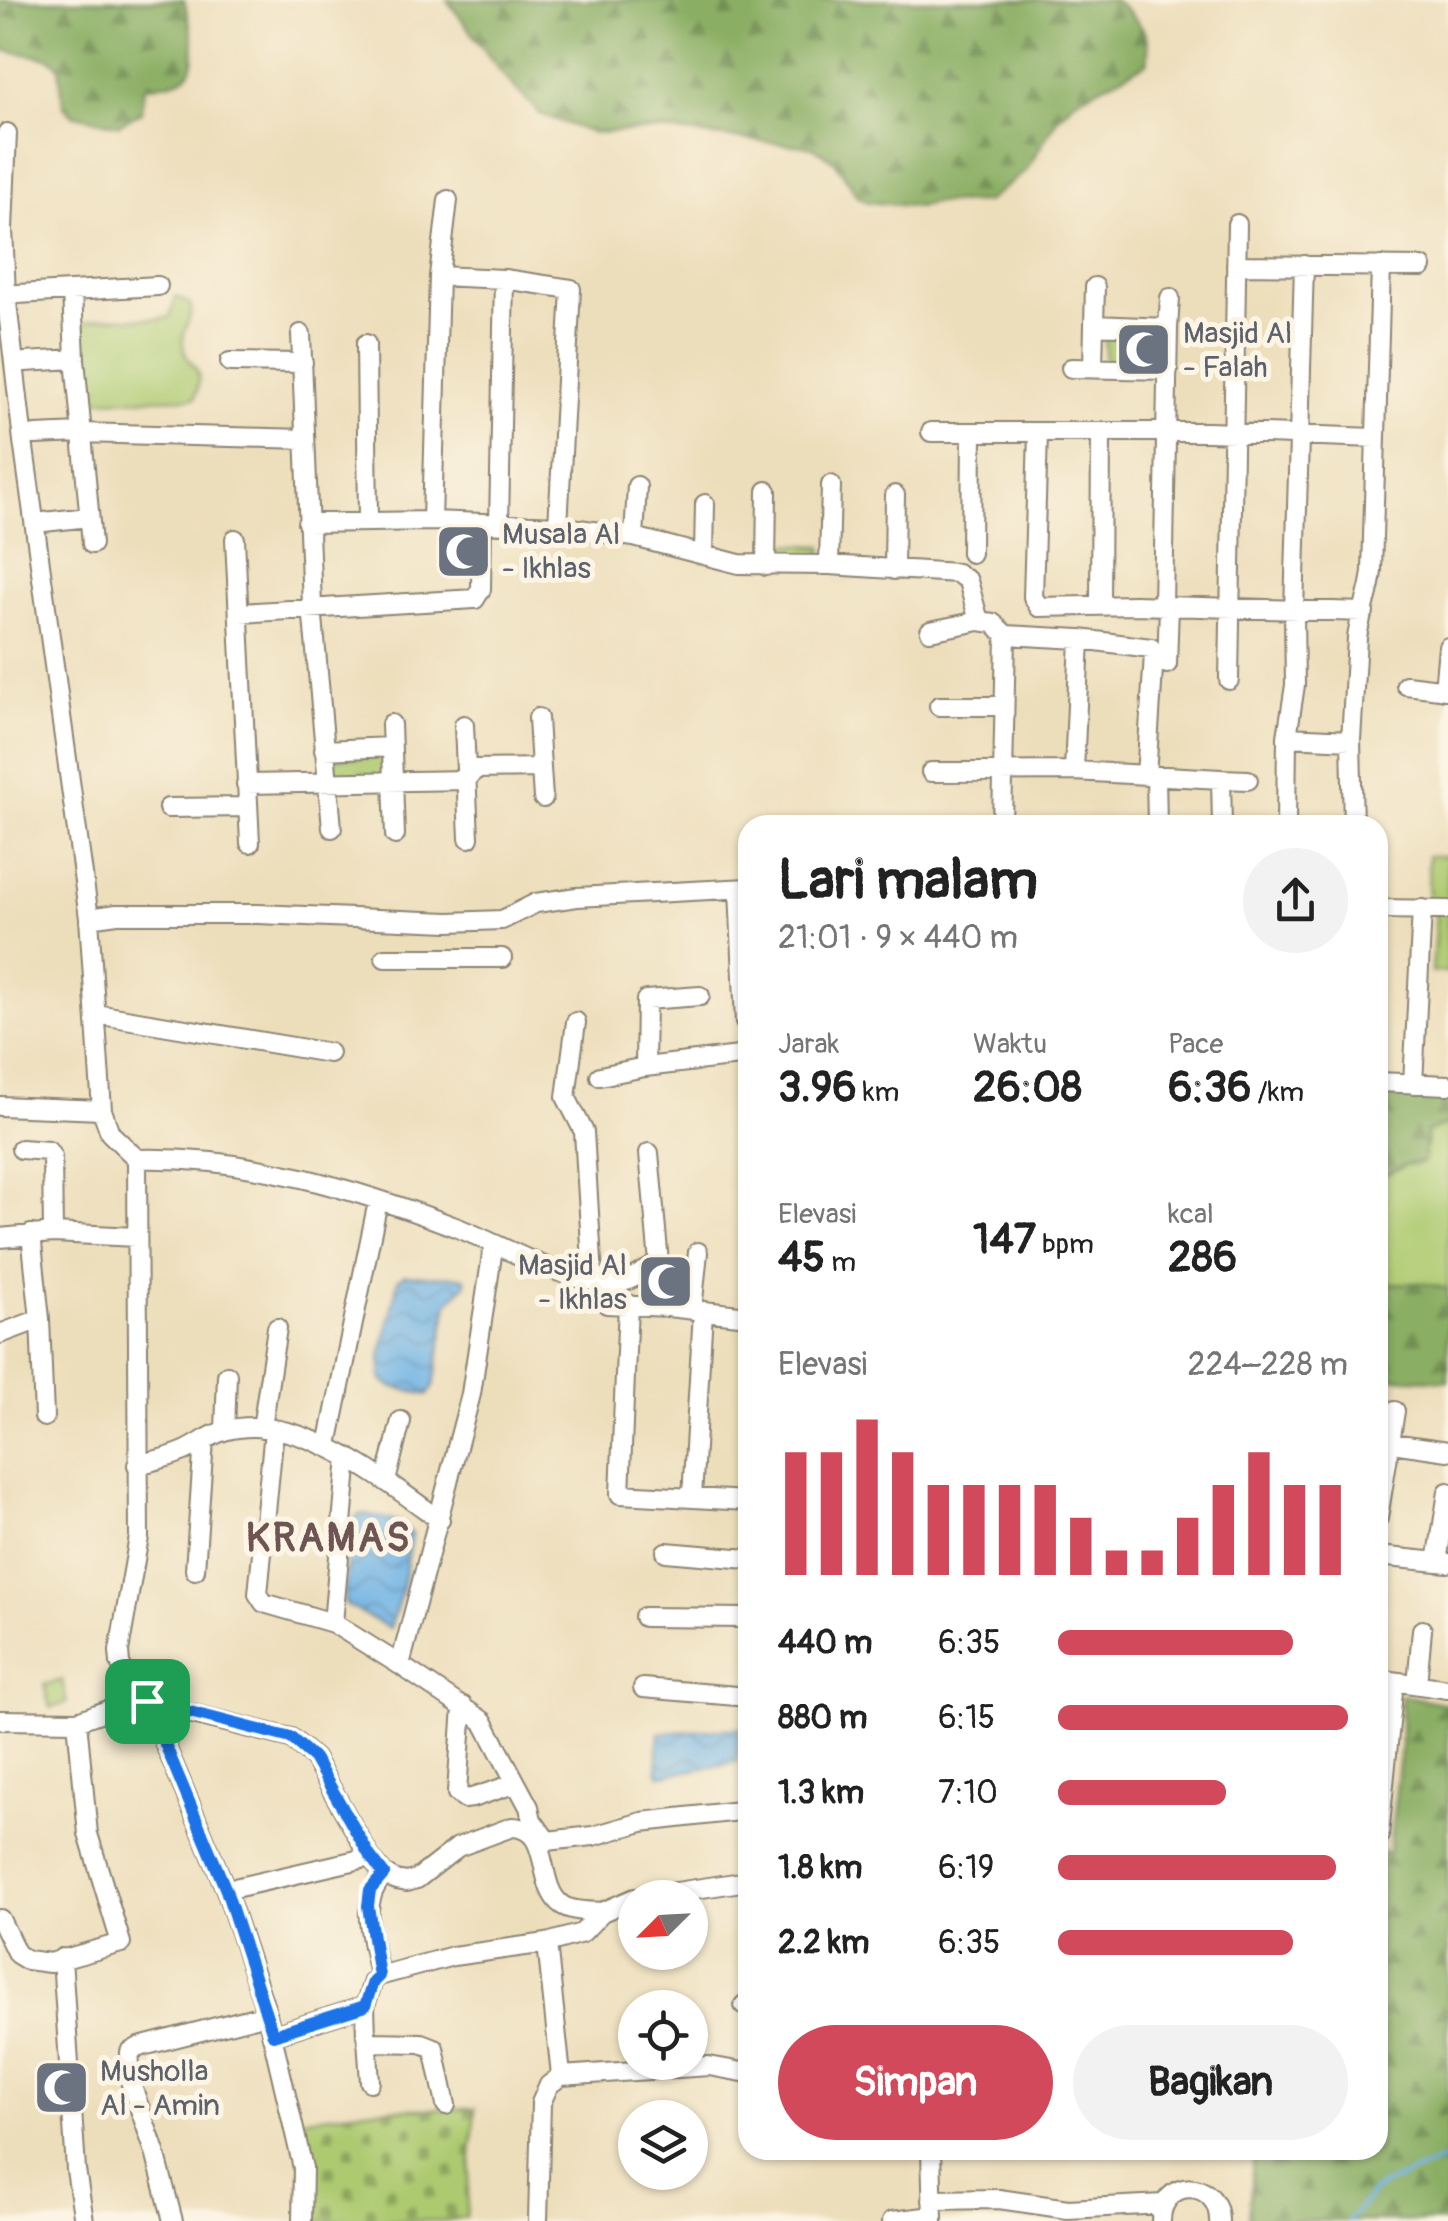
<!DOCTYPE html>
<html lang="id">
<meta charset="utf-8">
<style>
:root{--surface:#fff;--page:#f2f2f2;--text:#222;--muted:#767676;--accent:#d1495b}
body{margin:0;font-family:Pangolin,sans-serif;background:var(--page);color:var(--text);height:100vh;display:flex;flex-direction:column;font-size:38px;white-space:nowrap}
*{box-sizing:border-box;margin:0}
p{font-size:32px;color:var(--muted)}
.icon{flex:none;width:55px;height:55px;fill:none;stroke:currentColor;stroke-width:2;stroke-linecap:round;stroke-linejoin:round}
.map{position:relative;flex:1;overflow:hidden}
.drawer{position:absolute;left:738px;top:815px;width:650px;height:1345px;display:flex;flex-direction:column;background:var(--surface);border-radius:30px;box-shadow:0 2px 8px #0004}
.drawer>*{flex:none}
.needle{width:65px;rotate:246deg}
.fabs{position:absolute;left:618px;top:1880px;display:grid;gap:20px}
.fabs a{display:grid;place-items:center;width:90px;height:90px;border-radius:50%;background:var(--surface);box-shadow:0 2px 8px #0004;font-size:50px}
.pin{position:absolute;display:grid;place-items:center;width:85px;height:85px;color:#fff;margin:-42px;border-radius:20px;box-shadow:0 5px 15px #0006}
.round{display:grid;place-items:center;flex:none;width:105px;height:105px;border-radius:52px;background:var(--page)}
.overview{display:flex;align-items:center;justify-content:space-between;height:170px;padding:0 40px}
h1{font-size:55px;font-weight:700;line-height:75px}
.metrics{display:grid;grid-template-columns:repeat(3,1fr);gap:15px;height:170px;padding:10px 40px}
.metrics div{display:grid;align-content:center}
.metrics b{font-size:42px;font-weight:700}
.metrics small{font-size:28px;font-weight:400}
.metrics p{font-size:28px}
.chart{height:280px;padding:20px 40px}
.chart p{display:flex;justify-content:space-between}
.chart svg{width:100%;height:180px;margin-top:10px;stroke:var(--accent);stroke-width:6}
.primary-button{display:flex;gap:20px;margin-top:auto;padding:20px 40px}
.primary-button a{flex:1;height:115px;border-radius:60px;background:var(--accent);color:#fff;font-size:40px;font-weight:700;line-height:115px;text-align:center}
.primary-button a+a{background:var(--page);color:var(--text)}
ul{padding:0 40px;list-style:none;font-size:32px}
li{display:grid;grid-template-columns:160px 120px 1fr;align-items:center;height:75px}
li i{height:25px;border-radius:12px;background:var(--accent)}
.map>svg:first-child{display:block}
.grass{fill:#adca71;stroke:#6c7a4e;stroke-width:2.5}
.forest{fill:url(#forest-firs);stroke:#5a6c47;stroke-width:2.5}
.cemetery{fill:url(#cemetery-stones);stroke:#6c7a4e;stroke-width:2.5}
.park{fill:url(#park-crowns);stroke:#6c7a4e;stroke-width:2.5}
.water{fill:url(#water-waves);stroke:#4c6e88;stroke-width:2.5}
.lines{fill:none;stroke-linecap:round;stroke-linejoin:round}
.stream{stroke:#6eb2e4;stroke-width:4}
.minor-casing{stroke:#8c8473;stroke-width:22}
.minor{stroke:#fff;stroke-width:18}
.route-casing{stroke:#fff;stroke-width:20}
.route{stroke:#1a73e8;stroke-width:12}
.labels{text-anchor:middle;stroke-width:10;stroke-linejoin:round;paint-order:stroke}
.worship-label{font-size:30px;fill:#5b616d;stroke:#fcf5e5;text-anchor:start}
.district-label{font-size:40px;font-weight:bold;letter-spacing:2.5px;fill:#6e5453;stroke:#fcf5e5}
</style>
<div class="map">
<svg width="1448" height="2221" viewBox="0 0 1448 2221">
<defs>
<pattern id="forest-firs" width="22" height="20" patternUnits="userSpaceOnUse" patternTransform="scale(2.5)"><rect width="22" height="20" fill="#8aae63"/><path d="M5 1l3.5 6h-7zM16 11l3.5 6h-7z" fill="#718e52"/></pattern>
<pattern id="cemetery-stones" width="16" height="16" patternUnits="userSpaceOnUse" patternTransform="scale(2.5)"><rect width="16" height="16" fill="#adca71"/><path d="M2 7V4a2 2 0 0 1 4 0v3zM10 15v-3a2 2 0 0 1 4 0v3z" fill="#8da45d"/></pattern>
<pattern id="park-crowns" width="20" height="18" patternUnits="userSpaceOnUse" patternTransform="scale(2.5)"><rect width="20" height="18" fill="#adca71"/><path d="M2 6a3 3 0 1 1 6 0M12 15a3 3 0 1 1 6 0" fill="none" stroke="#8da45d"/></pattern>
<pattern id="water-waves" width="16" height="10" patternUnits="userSpaceOnUse" patternTransform="scale(2.5)"><rect width="16" height="10" fill="#6eb2e4"/><path d="M0 5q4-4 8 0t8 0" fill="none" stroke="#5b91b9"/></pattern>
</defs>
<rect width="100%" height="100%" fill="#fcf5e5"/>
<filter id="ink" filterUnits="userSpaceOnUse"><feTurbulence type="fractalNoise" baseFrequency=".01" numOctaves="2"/><feDisplacementMap in="SourceGraphic" scale="20" xChannelSelector="R" yChannelSelector="G"/><feConvolveMatrix kernelMatrix="1 2 1 2 8 2 1 2 1" color-interpolation-filters="sRGB"/></filter>
<filter id="wash" filterUnits="userSpaceOnUse"><feTurbulence type="fractalNoise" baseFrequency=".0048" numOctaves="4" result="noise"/><feDisplacementMap in="SourceGraphic" scale="40" xChannelSelector="R" yChannelSelector="G"/><feGaussianBlur stdDeviation="2.25" result="paint"/><feColorMatrix in="noise" values="0 0 0 0 0 0 0 0 0 0 0 0 0 0 0 0 0 1.4 0 .05"/><feComposite in="paint" operator="in"/></filter>
<g filter="url(#wash)">
<rect width="100%" height="100%" fill="#eddebb"/>
<path class="grass" d="M176 296 190 304 192 310C189 321 182 333 183 343 185 370 207 360 195 398L81 400 79 326C107 309 139 324 170 317Z
M1105 334 1121 335V363H1105Z
M1428 856H1448V972H1432L1436 913 1429 912Z
M1448 1124V1289L1421 1283 1387 1284 1381 1265 1384 1237 1378 1228V1178L1405 1165 1417 1164 1427 1145 1426 1132Z
M62 1680 67 1703 50 1708 44 1685Z"/>
<path class="forest" d="M0 0H184C188 20 204 63 184 77 175 84 157 84 145 87L142 112 118 125 72 114 63 105 59 66 49 58 2 50Z
M447 0H1114C1136 19 1153 31 1147 63L1075 100 1057 119 1026 171 986 202 932 203 920 207 868 202 858 196 836 163 813 147 659 130 592 133 540 114 503 75Z
M1378 1088 1417 1095 1448 1088V1124L1426 1132 1424 1162 1405 1165 1378 1178Z
M1378 1228C1389 1245 1379 1264 1387 1284L1421 1283 1448 1289V1381L1378 1377Z
M1401 1695 1448 1704V2221H1248L1254 2150H1378V1852H1389L1401 1747Z"/>
<path class="cemetery" d="M373 2109H475L466 2217 444 2221H308L299 2119Z"/>
<path class="park" d="M778 544 823 546 822 561 777 560Z
M387 755 389 776 331 781 330 759Z"/>
<path class="water" d="M404 1275 459 1277 465 1278 466 1284 448 1303 434 1386 428 1395 390 1386 381 1378V1358L398 1280Z
M365 1514 399 1522 412 1534 402 1590 390 1628 346 1605 344 1599 351 1523 359 1515Z
M740 1728 737 1762 666 1775 659 1774 657 1769 659 1733Z"/>
<g class="lines">
<path class="stream" d="M1348 2221 1374 2191 1385 2184 1448 2158"/>
</g>
</g>
<g filter="url(#ink)">
<g class="lines">
<defs>
<path id="minor" d="M7 133 3 229 6 294 23 441 89 918 102 1110 110 1133 137 1159C247 1156 356 1189 458 1228 505 1246 567 1285 618 1283 630 1282 647 1269 659 1263L649 1153
M1236 265 1422 267
M439 276 504 279 571 289 558 526
M72 291 75 359 92 544
M0 295 158 286
M1094 325 1095 287
M1168 328 1170 298
M301 334 312 606 332 828
M366 344 368 522
M25 362 75 359
M230 362 303 363
M1071 368 1168 370
M1093 368 1094 325 1168 328 1163 606
M931 432H1208L1376 438
M1038 434 1033 597 1039 607 1135 605 1364 612
M35 435 81 433 305 439
M432 521 439 276 448 200
M44 522 89 517
M307 523 432 521 558 526 634 537 739 564 829 565 957 573 968 581 979 621 993 623 1006 635 1002 825
M499 524 504 279
M634 537 637 486
M235 539 250 843
M704 553 705 504
M971 553 972 434
M829 565 831 485
M766 566 767 491
M894 570 895 495
M1100 605 1101 432
M240 613 475 599 481 589 482 524
M930 631 979 621
M1006 635 1080 639 1151 648 1154 654 1146 776
M1167 664 1169 607
M1229 680 1237 224
M1406 685 1448 690
M1444 690 1448 647
M939 706H1002
M391 724 395 835
M464 725 469 838
M1287 737 1351 740
M324 750 391 747
M541 768 543 798
M1074 771 1080 639
M931 772 1074 771 1221 779 1222 825
M1156 776 1157 825
M1221 779 1248 780
M246 784 467 780 475 769 541 768 538 718
M168 808 248 807
M1286 825 1287 737 1295 685 1294 612 1304 265
M1353 825 1351 740 1357 638C1360 615 1370 595 1372 571L1381 266
M739 889 745 1022
M1378 909 1448 910
M89 918 117 914H258L449 922 502 920 536 903 577 897 748 888
M385 958H502
M700 996 646 1000 645 1067 748 1055
M96 1014 329 1053
M576 1022 566 1097 584 1132 593 1278
M600 1076 645 1067
M1378 1082 1448 1085
M1413 1084 1422 909
M0 1106 102 1110
M21 1149 48 1151 52 1157 53 1233
M137 1159 139 1537 119 1651 120 1663 136 1700 291 1738 314 1758 370 1857 384 1874 396 1880 407 1882 417 1879 458 1847 512 1827C553 1828 535 1886 562 1905 572 1912 590 1911 602 1912
M0 1238 53 1233 136 1237
M492 1255 471 1394 400 1665 483 1721 529 1807 532 1820 547 1841 593 1836 642 1822 748 1810
M607 1304 668 1307 748 1316
M628 1304 620 1494 748 1501
M692 1310 698 1252
M40 1319 44 1417
M0 1334 40 1319 31 1234
M262 1428 277 1328
M225 1430 227 1375
M274 1430 258 1594 264 1603 333 1623
M1378 1441 1448 1451
M328 1445 376 1211
M348 1457 333 1623 400 1665
M137 1465C152 1461 168 1458 182 1452 196 1447 209 1435 224 1431 296 1409 386 1481 440 1520
M386 1481 401 1421
M692 1498 703 1311
M1378 1518 1395 1411
M666 1552 748 1559
M1378 1556 1448 1563
M1437 1562 1448 1492
M195 1570 204 1440
M644 1617 748 1618
M1378 1679 1448 1689
M1417 1684 1422 1630
M643 1688 748 1697
M147 1701 226 1890 267 2014 303 2168 302 2221
M463 1706 457 1793 464 1799 472 1798 514 1784
M0 1720 77 1721 136 1700
M1379 1836 1394 1682
M226 1890 370 1857
M637 1898 748 1881
M0 1919 17 1954 27 1960 50 1963 121 1943 88 1834 77 1721
M547 1943 582 1933 602 1912 635 1898
M62 1958 76 2170 84 2221
M379 1976C373 1938 357 1905 384 1874
M744 2005H748
M365 2006 366 2036 372 2042 421 2043 434 2048 446 2105
M273 2035 365 2006 373 1981 379 1976 453 1956 547 1943 561 2076
M367 2038 370 2082
M561 2076 709 2066 748 2073
M931 2150 933 2221
M932 2200 999 2199 1068 2209 1163 2204
M173 2221 155 2152 129 2078 130 2052 139 2047 267 2014
M538 2221 541 2103 549 2085 561 2076
M892 2221 933 2216
M1161 2221C1161 2177 1219 2178 1219 2221"/>
</defs>
<use href="#minor" class="minor-casing"/>
<use href="#minor" class="minor"/>
</g>
</g>
<g class="lines" filter="url(#ink)">
<defs>
<path id="route" d="M147 1701 291 1738 314 1758 370 1856 384 1874 370 1890 368 1906 379 1976 373 1982 365 2006 273 2035 226 1890Z"/>
</defs>
<use href="#route" class="route-casing"/>
<use href="#route" class="route"/>
</g>
<defs>
<symbol id="mosque-square" viewBox="-11 -11 22 22"><rect x="-9" y="-9" width="18" height="18" rx="4" fill="#6b7280" stroke="#fcf5e5"/><path d="M3.5-4.9A6 6 0 1 0 3.5 4.9A5 5 0 1 1 3.5-4.9Z" fill="#fff"/></symbol>
</defs>
<g fill-rule="evenodd">
<use href="#mosque-square" x="1112" y="318" width="63" height="63"/>
<use href="#mosque-square" x="432" y="520" width="63" height="63"/>
<use href="#mosque-square" x="634" y="1250" width="63" height="63"/>
<use href="#mosque-square" x="30" y="2056" width="63" height="63"/>
</g>
<g class="labels">
<g class="worship-label">
<text x="1183" y="343">Masjid Al<tspan x="1183" dy="34">- Falah</tspan></text>
<text x="502" y="544">Musala Al<tspan x="502" dy="34">- Ikhlas</tspan></text>
<text x="627" y="1275" text-anchor="end">Masjid Al<tspan x="627" dy="34">- Ikhlas</tspan></text>
<text x="100" y="2081">Musholla<tspan x="100" dy="34">Al - Amin</tspan></text>
</g>
<g class="district-label">
<text x="329" y="1551">KRAMAS</text>
</g>
</g>
</svg>
<div class="fabs">
<a><svg class="needle" viewBox="-14 -14 28 28"><path d="M0-13l5 13h-10z" fill="#e53935"/><path d="M0 13l5-13h-10z" fill="#767676"/></svg></a>
<a><svg class="icon" aria-label="locate" viewBox="0 0 24 24"><circle cx="12" cy="12" r="6"/><path d="M12 2v4M12 18v4M2 12h4M18 12h4"/></svg></a>
<a><svg class="icon" aria-label="layers" viewBox="0 0 24 24"><path d="M12 4l9 5-9 5-9-5zM3 14l9 5 9-5"/></svg></a>
</div>
<div class="pin" style="left:147px;top:1701px;background:#1e9e55"><svg class="icon" aria-label="arrive" viewBox="0 0 24 24"><path d="M6 21V4h12l-3 4 3 4H6"/></svg></div>
<section class="drawer">
<div class="overview"><div><h1>Lari malam</h1><p>21:01 · 9 × 440 m</p></div><a class="round"><svg class="icon" aria-label="share" viewBox="0 0 24 24"><path d="M12 15V3M7 8l5-5 5 5M5 13v7h14v-7"/></svg></a></div>
<div class="metrics">
<div><p>Jarak</p><b>3.96<small> km</small></b></div>
<div><p>Waktu</p><b>26:08</b></div>
<div><p>Pace</p><b>6:36<small> /km</small></b></div>
</div>
<div class="metrics">
<div><p>Elevasi</p><b>45<small> m</small></b></div>
<div><b>147<small> bpm</small></b></div>
<div><p>kcal</p><b>286</b></div>
</div>
<div class="chart"><p><span>Elevasi</span>224–228 m</p>
<svg viewBox="0 0 160 44" preserveAspectRatio="none"><path d="M5 44V14M15 44V14M25 44V6M35 44V14M45 44V22M55 44V22M65 44V22M75 44V22M85 44V30M95 44V38M105 44V38M115 44V30M125 44V22M135 44V14M145 44V22M155 44V22"/></svg>
</div>
<ul>
<li><b>440 m</b>6:35<i style="width:81%"></i></li>
<li><b>880 m</b>6:15<i style="width:100%"></i></li>
<li><b>1.3 km</b>7:10<i style="width:58%"></i></li>
<li><b>1.8 km</b>6:19<i style="width:96%"></i></li>
<li><b>2.2 km</b>6:35<i style="width:81%"></i></li>
</ul>
<div class="primary-button"><a>Simpan</a><a>Bagikan</a></div>
</section>
</div>
